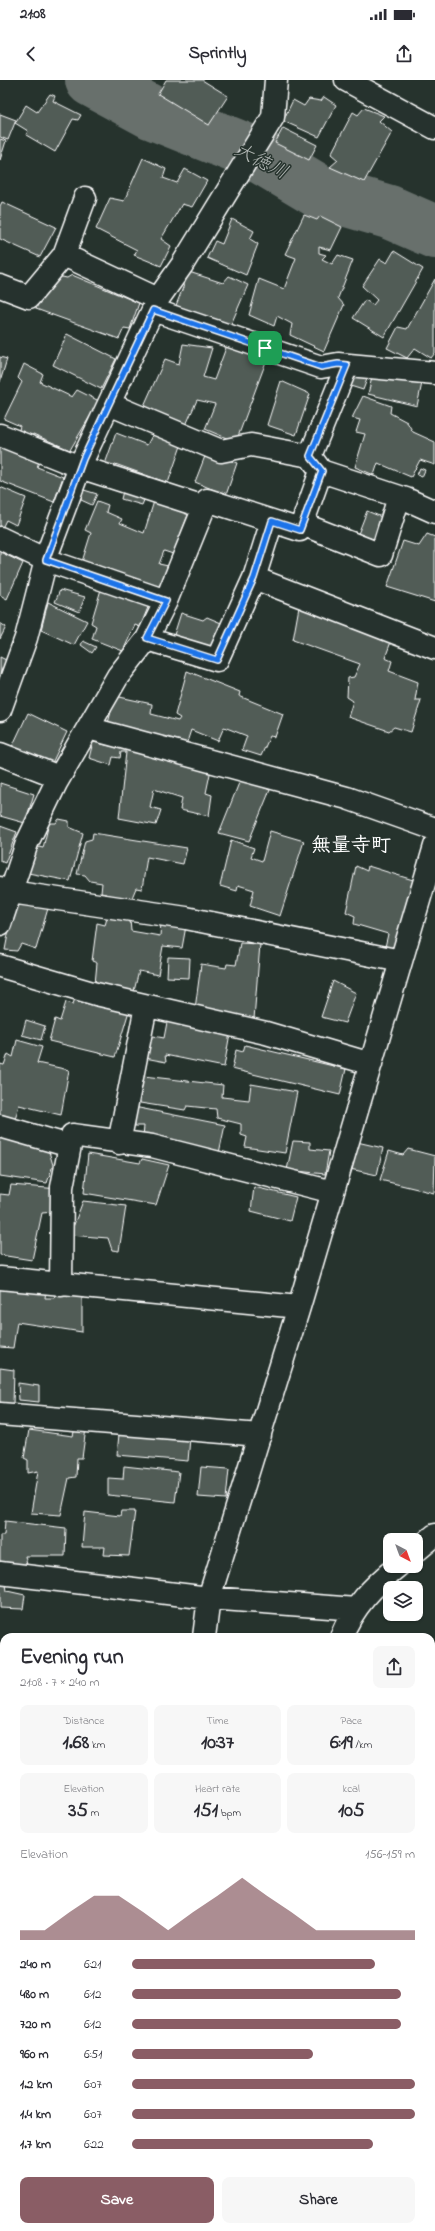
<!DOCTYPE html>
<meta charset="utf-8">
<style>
:root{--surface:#fff;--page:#f7f7f7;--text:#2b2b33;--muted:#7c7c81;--accent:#8a5d65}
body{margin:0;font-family:"Indie Flower","Klee One",sans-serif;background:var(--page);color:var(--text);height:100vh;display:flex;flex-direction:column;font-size:15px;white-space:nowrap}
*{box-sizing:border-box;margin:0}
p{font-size:13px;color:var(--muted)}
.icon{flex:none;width:22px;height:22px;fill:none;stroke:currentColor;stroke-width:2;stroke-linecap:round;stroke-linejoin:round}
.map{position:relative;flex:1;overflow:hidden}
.sheet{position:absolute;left:0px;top:1553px;width:435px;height:598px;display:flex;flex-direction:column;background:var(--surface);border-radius:12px 12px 0 0;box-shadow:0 1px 3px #0004}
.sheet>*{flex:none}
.needle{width:26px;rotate:139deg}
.fabs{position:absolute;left:383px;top:1453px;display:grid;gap:8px}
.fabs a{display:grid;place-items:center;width:40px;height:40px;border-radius:8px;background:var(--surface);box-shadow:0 1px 3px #0004;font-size:20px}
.pin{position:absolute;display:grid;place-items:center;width:34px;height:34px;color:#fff;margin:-17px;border-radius:8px;box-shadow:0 2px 6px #0006}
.round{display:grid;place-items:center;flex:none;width:42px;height:42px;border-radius:8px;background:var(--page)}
.overview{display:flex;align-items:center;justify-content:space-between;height:68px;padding:0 20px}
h1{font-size:22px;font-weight:800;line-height:30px}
.figures{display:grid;grid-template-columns:repeat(3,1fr);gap:6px;height:68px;padding:4px 20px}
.figures div{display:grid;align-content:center;border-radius:8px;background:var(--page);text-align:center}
.figures b{font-size:20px;font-weight:800}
.figures small{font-size:11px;font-weight:400}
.figures p{font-size:11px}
.chart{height:112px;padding:8px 20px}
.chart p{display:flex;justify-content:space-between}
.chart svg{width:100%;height:72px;margin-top:4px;fill:var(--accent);opacity:.7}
.cta{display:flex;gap:8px;margin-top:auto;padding:8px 20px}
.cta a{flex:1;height:46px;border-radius:8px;background:var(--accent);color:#fff;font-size:16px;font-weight:800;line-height:46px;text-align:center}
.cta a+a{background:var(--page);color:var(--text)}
ul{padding:0 20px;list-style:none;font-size:13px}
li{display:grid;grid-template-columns:64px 48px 1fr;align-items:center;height:30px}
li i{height:10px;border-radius:5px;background:var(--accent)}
.status{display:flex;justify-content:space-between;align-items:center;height:28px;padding:0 20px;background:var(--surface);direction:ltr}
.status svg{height:11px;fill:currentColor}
header{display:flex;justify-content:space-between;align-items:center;height:52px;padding:0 20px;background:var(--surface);font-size:18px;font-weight:800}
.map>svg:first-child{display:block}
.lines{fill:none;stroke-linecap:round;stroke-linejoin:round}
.river{stroke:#67706c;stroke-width:54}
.building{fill:#515c57;stroke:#fff}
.street-casing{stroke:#fff;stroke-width:25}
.secondary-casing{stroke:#fff;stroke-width:25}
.path{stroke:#fff;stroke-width:2.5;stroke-dasharray:3 3;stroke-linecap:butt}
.street{stroke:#26332d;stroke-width:22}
.secondary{stroke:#26332d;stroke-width:22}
.route-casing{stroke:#fff;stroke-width:8}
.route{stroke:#1a73e8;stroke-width:5}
.labels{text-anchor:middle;stroke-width:3;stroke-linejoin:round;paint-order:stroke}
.water-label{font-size:19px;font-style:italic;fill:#b3b8b6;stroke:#26332d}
.quarter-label{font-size:20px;font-weight:bold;fill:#fff;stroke:#26332d}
</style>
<div class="status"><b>21:08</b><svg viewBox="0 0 49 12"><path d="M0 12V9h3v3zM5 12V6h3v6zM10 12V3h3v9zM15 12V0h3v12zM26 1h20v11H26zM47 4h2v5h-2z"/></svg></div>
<header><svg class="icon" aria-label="back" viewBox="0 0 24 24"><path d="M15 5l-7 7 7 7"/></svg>Sprintly<svg class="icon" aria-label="share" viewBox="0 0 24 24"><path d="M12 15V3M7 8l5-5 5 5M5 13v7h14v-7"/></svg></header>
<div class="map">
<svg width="435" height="2151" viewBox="0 0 435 2151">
<rect width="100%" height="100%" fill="#26332d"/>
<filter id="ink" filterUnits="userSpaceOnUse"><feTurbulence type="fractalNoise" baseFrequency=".025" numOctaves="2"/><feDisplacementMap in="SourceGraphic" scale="8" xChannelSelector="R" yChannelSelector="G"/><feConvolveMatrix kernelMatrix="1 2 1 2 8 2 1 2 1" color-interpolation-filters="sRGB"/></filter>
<g filter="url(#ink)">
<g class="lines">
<path class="river" d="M92 0 153 33 258 75 320 112 389 132 435 152"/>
</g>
<path class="building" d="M166 0H202L228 16 209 45 158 14Z
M50 14 55 16 53 21 81 35 78 40 73 39 55 72 26 55 28 51 15 43 26 25 37 32Z
M324 17 336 25 319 57 283 41 293 20 304 26 309 19 321 21Z
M364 28 384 36 379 41 392 52 364 102 330 87 338 80 331 74 353 32 358 35Z
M0 34 16 40 8 60 0 57Z
M283 48 317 65 309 80 275 63Z
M0 59 6 61 0 80Z
M143 78 166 89 163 98 177 103 185 89 207 101 192 127 182 124 161 159 171 166 161 186 134 175 137 170 96 149 110 118 124 121Z
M2 122 56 147 40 177 0 159V126Z
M304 135 317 140 320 136 342 147 331 170 319 167V173L326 175 322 179 332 184 338 175 353 180 338 218 344 225 324 271 290 255 292 244 277 236 274 246 249 235 259 199 284 209 296 178 285 174Z
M232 139 254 151 250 159 258 164 246 195 207 178 215 161 222 164Z
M394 171 423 189 384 257 353 238 365 220 373 225 377 220 362 206 380 179 387 183Z
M189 192 223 203 229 196 248 205 229 249 175 228Z
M72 195 139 223 130 249 124 248 119 259 36 229 46 205 53 206 57 196 67 198Z
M435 199V273L431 278 415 268 407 278 387 268 398 247 407 249Z
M67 254 116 279 101 309 53 285Z
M183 264 212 268 203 297 214 300 227 265 267 279 236 362 205 349 215 324 197 320 186 345 143 328 165 279 179 284Z
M0 277 7 279 0 302Z
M24 284 43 294 40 302 72 317 77 310 99 321 70 370 33 354 31 358 18 353 20 346 4 339 22 302 18 298Z
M349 291 367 299 363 310 344 304Z
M373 293 422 303 417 326 368 314Z
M281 301 310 314 296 355 267 345Z
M363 316 391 326 390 333 407 342 413 352 435 362V385L420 380 411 397 378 383 374 395 355 387 365 354 356 352 360 340 352 338Z
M155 350 182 363 168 403 115 384 112 387 105 384 116 353 147 365Z
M0 366 39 382 37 387 63 397 54 422 0 401Z
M207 371 237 383 226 415 195 402Z
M420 388 425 390 422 397 417 395Z
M0 407 26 418 16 445 6 440 2 448 0 447Z
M84 410 97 414 92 425 81 420Z
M123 411 145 418 142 425 121 419Z
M156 415 190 430 173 474 164 471 159 484 168 486 159 507 107 489 104 492 81 485 91 453 85 450 97 421 108 425 106 432 122 439 120 443 144 453Z
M367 431 384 438 376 460 358 454Z
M427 454 435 457V522L387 507 403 461 419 466Z
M0 472 23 483 7 519 0 515Z
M102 506 149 525 140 547 135 545 123 571 92 559 96 546 91 543Z
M60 510 85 517 79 532 55 522Z
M48 522 87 541 74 565 41 550Z
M299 527 392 559 385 578 392 581 389 591 418 602 415 620H421L411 652 394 647 389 651 348 637 353 621 347 617 348 598 354 597 360 584 293 560Z
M181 533 203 540 207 537 226 545 213 571 173 558Z
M0 543 6 547 0 559Z
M83 561 96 567 92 573 81 565Z
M0 577 6 580 0 597Z
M187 591 240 612 239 616 283 634 275 657 270 656 261 676 242 670 247 656 224 647 218 661 191 650 186 665 107 647 115 616 152 624 151 634 178 641 180 638 175 635Z
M28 633 67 652 52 683 12 667Z
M93 662 211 689 206 713 212 715 209 736 180 730 182 718 154 709 150 727 161 730 156 745 119 738 126 672H121L120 678 113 677 111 685 89 678Z
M241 698 270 710 249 761 219 753Z
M0 703 34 714 25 743 0 736Z
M59 739 69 741V747L83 753 70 801 28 793 34 766 43 768 49 743H56Z
M0 746 17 752 5 783 0 781Z
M270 751 304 761 280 836 250 826 254 810 238 805 237 811 220 806 231 760 254 768 251 777 262 781Z
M93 753 187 768 183 784 147 777 142 809 136 808 131 820 101 813 102 803 90 801 85 795 77 794 85 761 92 759Z
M356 786 367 791 368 786 413 800 395 869 385 867 388 854 354 844 355 836 346 832Z
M14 823 49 825 36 869 21 864 17 871 5 870Z
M108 835 130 840 131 851 160 856 161 842 186 846 182 868 163 866 158 895 139 891 134 911 95 904 97 883 92 881 97 843 105 845Z
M240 863 260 864 254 939 195 929 201 884 226 888 227 884 236 885Z
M168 877 190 878 189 898 167 897Z
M333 901 356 913 345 943 321 937Z
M77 913 129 931 115 977 49 961 55 939 60 941 66 922 73 924Z
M168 937 230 953 224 987 165 975 166 982 145 978 148 955 164 958Z
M26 940 45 946 41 960 22 955Z
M17 960 42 967 37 983 69 990 61 1035 19 1025 15 1040 0 1037V984L4 985 8 974 13 977Z
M245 965 346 989 340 1015 232 989 236 970 243 972Z
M143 996 223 1005 222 1017 249 1020 251 1004 297 1012 285 1073 245 1067 247 1057 241 1055V1044L217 1038 216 1029 187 1026 185 1030 140 1023Z
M134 1027 225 1045 219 1073 143 1057 144 1046H135Z
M0 1054 47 1065 53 1085 47 1103 0 1096Z
M293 1061 310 1062V1069L329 1071 325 1094 287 1090Z
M357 1062 383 1068 377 1095 350 1089Z
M408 1069 435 1076 434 1113 380 1100 389 1071 403 1075Z
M88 1074 140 1083 142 1079 169 1085 156 1125 84 1113Z
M11 1105 59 1109 54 1132 42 1133 32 1180 0 1175V1114L9 1115Z
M254 1107 296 1117 290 1141 251 1131Z
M83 1121 126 1126 119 1171 112 1170 108 1158 70 1155Z
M0 1204 46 1210 45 1218H54L57 1211 82 1215V1252L17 1242 13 1268 0 1267Z
M0 1288 14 1290 13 1324 0 1323Z
M18 1303 39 1306V1322L19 1320Z
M75 1348H86L82 1378H77L76 1397 69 1398 61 1435 31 1433 38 1391 28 1393V1380L24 1378 29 1350 73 1356Z
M119 1354 190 1358 188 1381 117 1375Z
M124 1386 179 1392 175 1422 108 1415V1398L123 1399Z
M201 1387 229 1389 226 1419 198 1417Z
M121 1431H135L129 1476 104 1475 105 1467H82L85 1432 120 1436Z
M5 1441 66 1448 65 1476H25L27 1485 0 1484V1455H4Z
M0 1498H5L7 1511 25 1515 23 1529 0 1528Z
M4 1738V1778L0 1780V1740Z
M4 1853V1871L0 1865V1855Z
M231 2147H382L387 2151H236Z"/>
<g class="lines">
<defs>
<path id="street" d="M64 175 158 219
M0 206 29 217 64 175 85 118
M153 230 321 287 338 284 435 293
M109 324 221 371 251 365 310 376
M0 355 80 387 204 427
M321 391 406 419 435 432
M302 444 381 475 399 417
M0 458 46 480 166 521
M254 498 272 441
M147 559 217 580 254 498 435 568
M0 630 26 558 48 472 83 379 158 219 182 185 273 37 276 0
M88 648 347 718 435 749
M0 674 59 697
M0 808 11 812 186 838 401 881
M0 844 27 763 56 703 118 596 147 559 166 521 207 420 300 450 321 391 310 376 347 285
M0 886 96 914 266 953 371 984
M0 1046 70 1066
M119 1063 146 926
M0 1198 299 1227
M61 1205 62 1107 72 1055 152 1066 333 1112
M0 1334 260 1355
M416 1471 435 1455
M0 1493 209 1518 356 1529
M204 1557 209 1518 299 1227 435 766
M341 1557C353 1527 373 1506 398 1486"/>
<path id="secondary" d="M346 0 435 48
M431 1682 435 1680
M0 1960 4 1958
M431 1978 435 1984"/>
</defs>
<use href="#street" class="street-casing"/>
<use href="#secondary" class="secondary-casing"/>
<path class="path" d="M0 1585H4"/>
<use href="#street" class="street"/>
<use href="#secondary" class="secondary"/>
</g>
</g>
<g class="lines" filter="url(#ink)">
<defs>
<path id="route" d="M153 230 321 287 338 284 347 285 310 376 322 391 300 450 272 441 254 498 217 580 147 558 166 521 46 480 83 379Z"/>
</defs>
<use href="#route" class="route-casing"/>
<use href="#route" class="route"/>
</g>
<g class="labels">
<g class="water-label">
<text transform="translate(262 80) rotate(27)" y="7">大徳川</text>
</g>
<g class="quarter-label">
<text x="351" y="771">無量寺町</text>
</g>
</g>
</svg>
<div class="fabs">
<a><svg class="needle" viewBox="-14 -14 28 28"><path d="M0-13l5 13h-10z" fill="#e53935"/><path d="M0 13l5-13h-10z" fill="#7c7c81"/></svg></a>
<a><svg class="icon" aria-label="layers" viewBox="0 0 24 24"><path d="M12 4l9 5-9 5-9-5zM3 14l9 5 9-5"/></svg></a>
</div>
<div class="pin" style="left:265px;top:268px;background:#1e9e55"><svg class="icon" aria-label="arrive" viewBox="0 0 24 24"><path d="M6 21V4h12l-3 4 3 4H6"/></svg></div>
<section class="sheet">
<div class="overview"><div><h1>Evening run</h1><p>21:08 · 7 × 240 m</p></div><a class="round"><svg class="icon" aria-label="share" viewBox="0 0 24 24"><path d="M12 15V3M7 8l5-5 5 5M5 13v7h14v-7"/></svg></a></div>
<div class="figures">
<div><p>Distance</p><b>1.68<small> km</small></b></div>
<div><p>Time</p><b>10:37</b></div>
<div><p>Pace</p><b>6:19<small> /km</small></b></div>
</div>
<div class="figures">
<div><p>Elevation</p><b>35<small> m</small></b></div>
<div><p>Heart rate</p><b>151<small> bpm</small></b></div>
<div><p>kcal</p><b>105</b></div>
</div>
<div class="chart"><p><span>Elevation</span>156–159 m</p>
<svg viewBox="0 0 160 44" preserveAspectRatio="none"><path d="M0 44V38L10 38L20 27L30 17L40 17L50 27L60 38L70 27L80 17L90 6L100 17L110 27L120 38L130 38L140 38L150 38L160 38V44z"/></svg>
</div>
<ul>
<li><b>240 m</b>6:21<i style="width:86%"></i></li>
<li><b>480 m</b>6:12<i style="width:95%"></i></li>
<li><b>720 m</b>6:12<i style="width:95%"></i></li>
<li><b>960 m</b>6:51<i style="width:64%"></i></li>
<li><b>1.2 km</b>6:07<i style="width:100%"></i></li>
<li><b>1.4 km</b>6:07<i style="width:100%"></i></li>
<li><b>1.7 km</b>6:22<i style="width:85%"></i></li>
</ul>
<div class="cta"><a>Save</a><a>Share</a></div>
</section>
</div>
